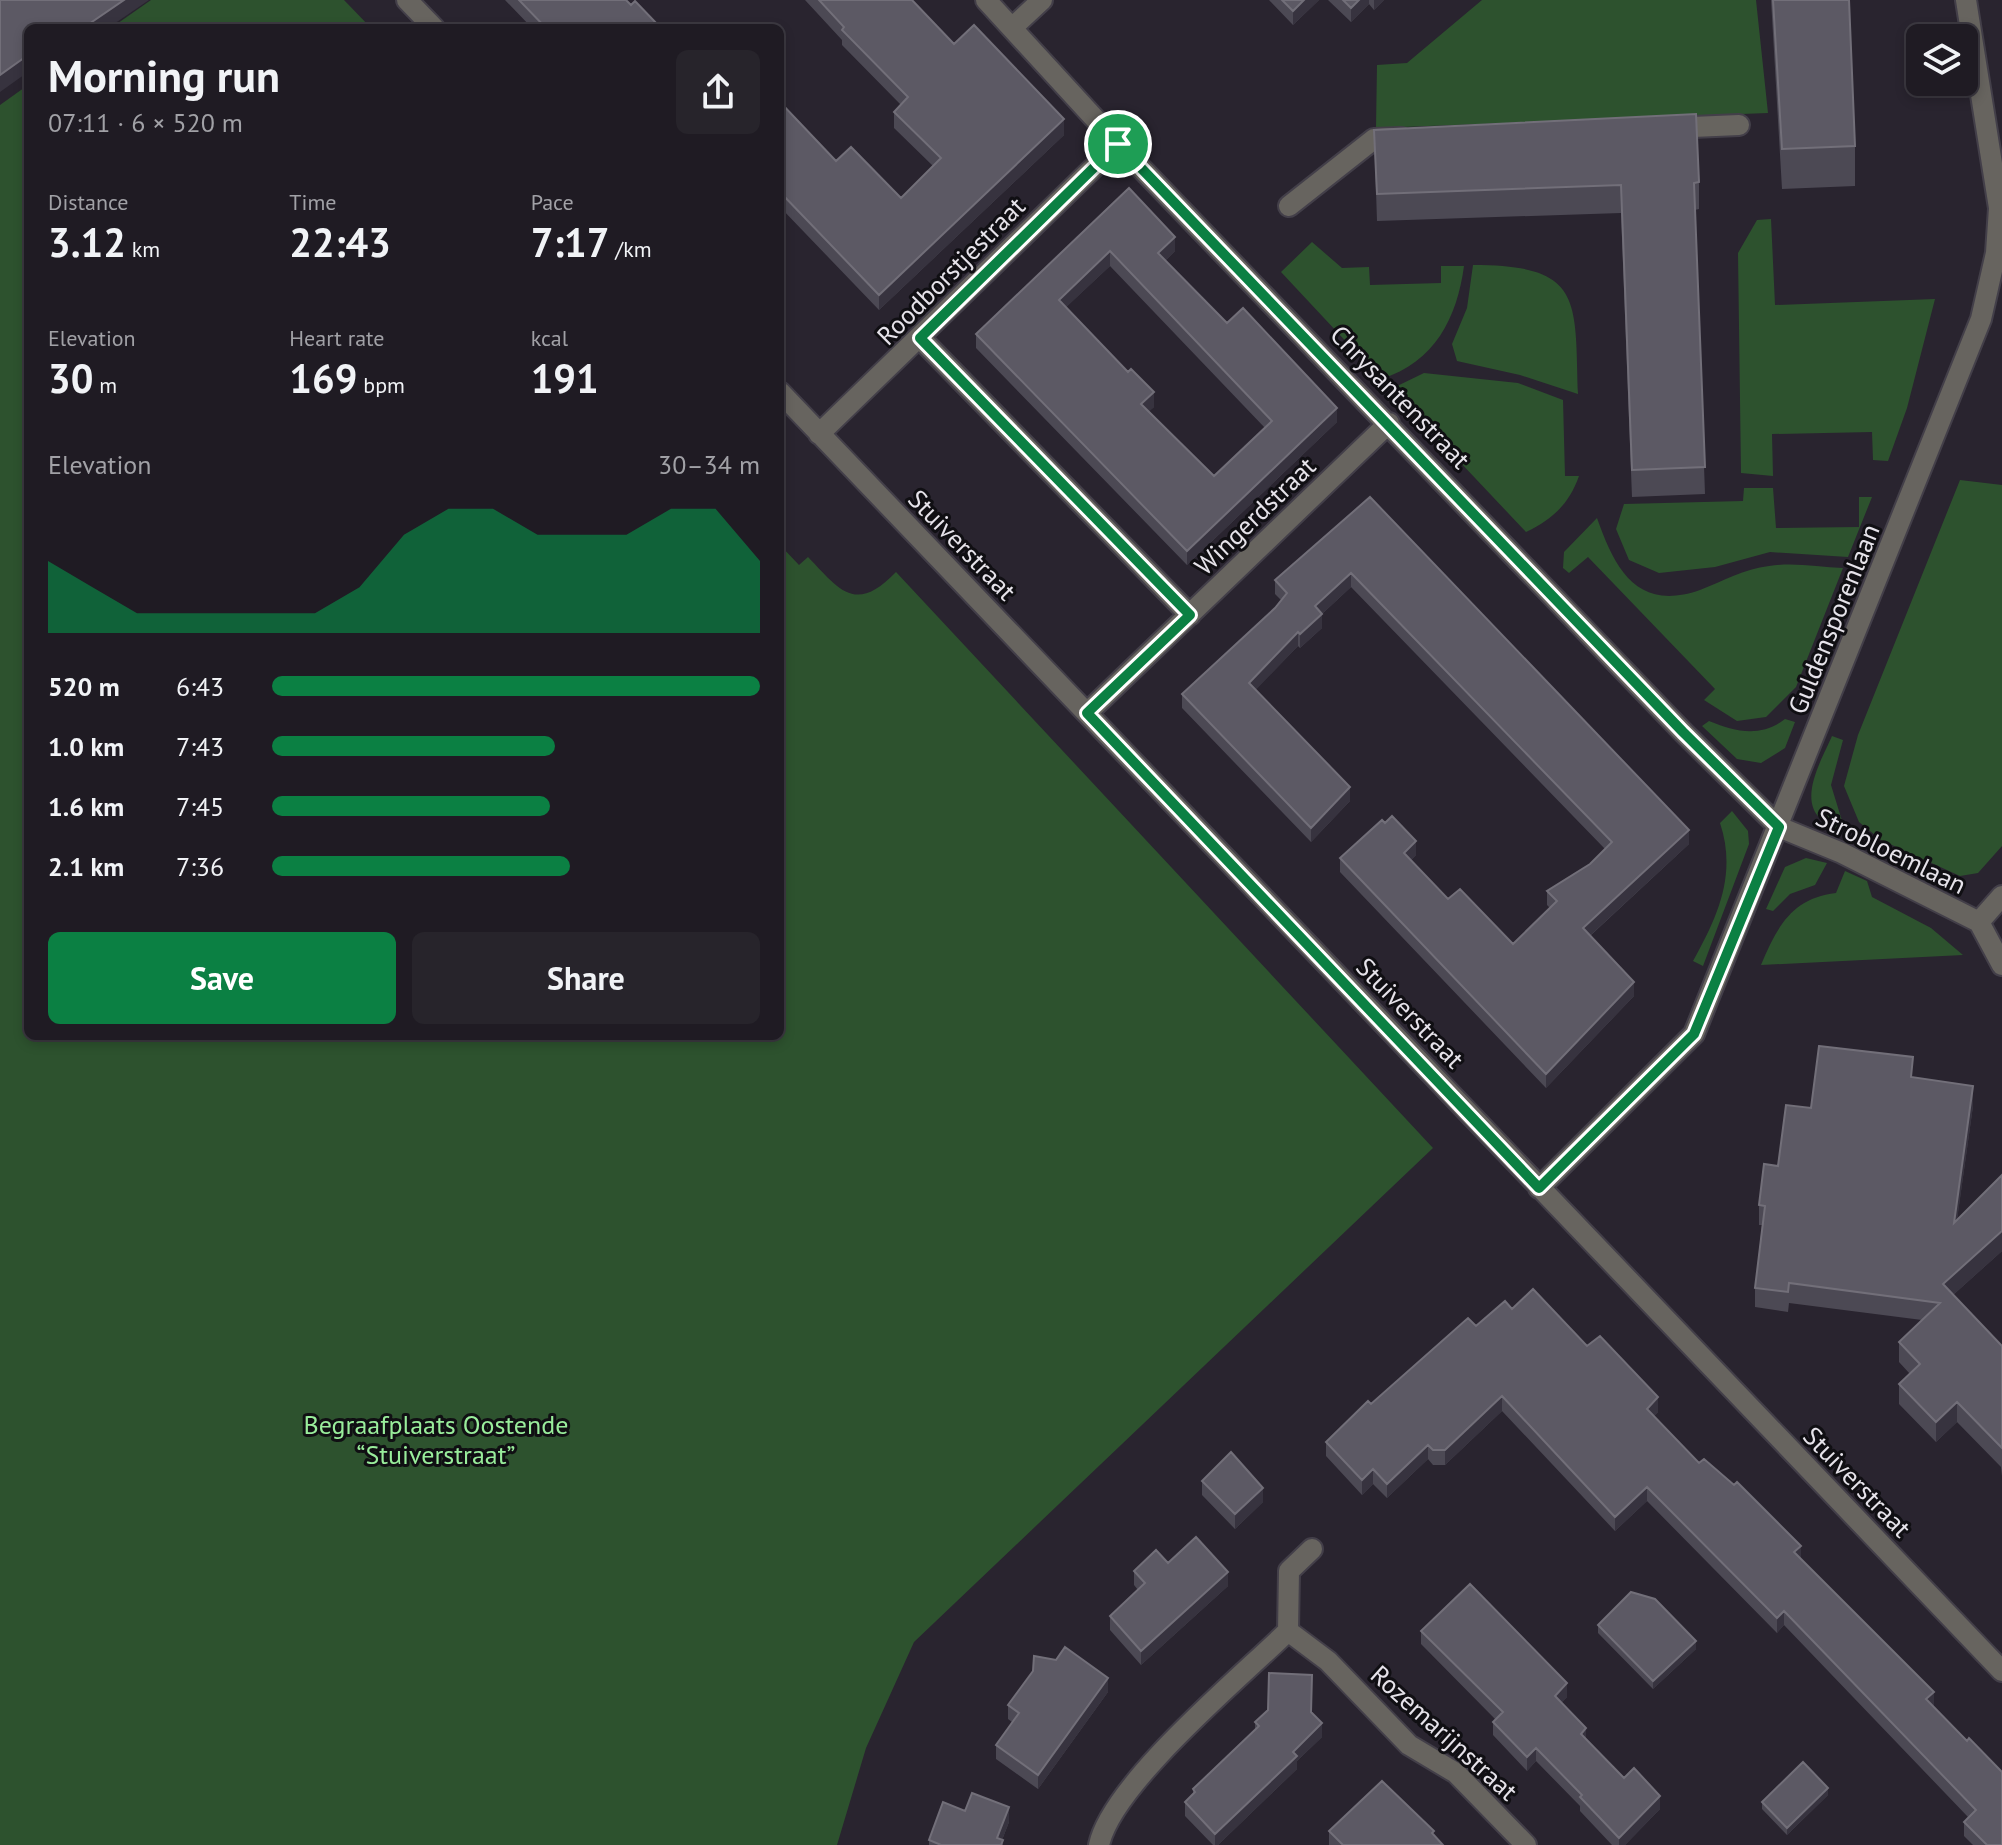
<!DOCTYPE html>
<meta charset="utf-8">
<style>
:root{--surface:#1f1b23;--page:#27242b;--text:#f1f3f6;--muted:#a1a1a6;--line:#3c3941;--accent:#0b8043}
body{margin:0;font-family:"PT Sans",sans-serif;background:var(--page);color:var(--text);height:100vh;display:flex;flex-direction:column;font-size:30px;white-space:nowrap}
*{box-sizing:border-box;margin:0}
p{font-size:26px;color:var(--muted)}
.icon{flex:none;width:44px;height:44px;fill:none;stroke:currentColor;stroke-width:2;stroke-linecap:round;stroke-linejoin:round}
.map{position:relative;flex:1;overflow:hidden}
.details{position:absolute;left:24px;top:24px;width:760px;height:1016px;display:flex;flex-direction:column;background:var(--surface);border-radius:12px;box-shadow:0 4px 12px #0003,0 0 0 2px var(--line)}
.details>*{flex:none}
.controls{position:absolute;left:1906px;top:24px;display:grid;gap:16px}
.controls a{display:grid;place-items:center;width:72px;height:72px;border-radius:12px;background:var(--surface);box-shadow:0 4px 12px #0003,0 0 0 2px var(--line);font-size:40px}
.pin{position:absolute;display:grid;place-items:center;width:68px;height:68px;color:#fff;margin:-34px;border:4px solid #fff;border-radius:50%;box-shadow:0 2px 8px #0007}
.round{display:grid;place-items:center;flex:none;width:84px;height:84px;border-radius:12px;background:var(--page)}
.summary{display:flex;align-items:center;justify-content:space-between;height:136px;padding:0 24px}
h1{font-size:44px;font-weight:700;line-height:60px}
.metrics{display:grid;grid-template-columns:repeat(3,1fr);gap:12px;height:136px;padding:8px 24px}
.metrics div{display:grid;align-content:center}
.metrics b{font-size:40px;font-weight:700}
.metrics small{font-size:22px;font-weight:400}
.metrics p{font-size:22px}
.chart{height:224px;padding:16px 24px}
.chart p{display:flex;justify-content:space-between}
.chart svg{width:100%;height:144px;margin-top:8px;fill:var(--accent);opacity:.7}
.button{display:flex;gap:16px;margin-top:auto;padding:16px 24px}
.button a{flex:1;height:92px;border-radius:12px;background:var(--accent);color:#fff;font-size:32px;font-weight:700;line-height:92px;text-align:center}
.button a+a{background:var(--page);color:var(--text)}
ul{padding:0 24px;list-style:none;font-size:26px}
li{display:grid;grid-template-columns:128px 96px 1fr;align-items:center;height:60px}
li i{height:20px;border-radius:10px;background:var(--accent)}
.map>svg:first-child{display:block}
.green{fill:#2d522e}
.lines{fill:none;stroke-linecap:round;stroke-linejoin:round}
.minor-casing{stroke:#433f49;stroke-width:24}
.minor{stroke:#67645f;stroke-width:20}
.wall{fill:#4c4954;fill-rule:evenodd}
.shaded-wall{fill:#37333f}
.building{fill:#5c5964;stroke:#726f79;stroke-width:2;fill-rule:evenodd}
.route-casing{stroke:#fff;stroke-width:16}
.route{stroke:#0b8043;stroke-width:10}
.labels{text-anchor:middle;stroke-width:6;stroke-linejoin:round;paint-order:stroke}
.street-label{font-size:26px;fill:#e6e3ea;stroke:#100f13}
.park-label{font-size:26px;fill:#99ed9b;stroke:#100f13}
</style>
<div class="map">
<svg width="2002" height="1845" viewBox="0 0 2002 1845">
<rect width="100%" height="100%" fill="#29242f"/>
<path class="green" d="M151 0H344L371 28H111Z
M1482 0H1756L1768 113 1376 128 1377 65 1407 63Z
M28 85V1036H780V545L799 565 808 557C839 589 855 615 896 572L1433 1148 914 1642 866 1748 837 1845H0V105Z
M1771 219 1775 305 1935 299 1907 408 1888 461 1873 460 1872 432 1772 434 1773 476 1741 473 1738 253 1757 220Z
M1312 242 1342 268 1369 267 1370 285 1441 283V266H1464C1457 318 1435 362 1381 379L1281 272Z
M1473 265C1583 265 1575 299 1578 394L1520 375 1457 361 1452 344 1467 308Z
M1424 373 1518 383 1563 400 1565 476H1579C1569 504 1553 519 1526 532L1391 389Z
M1960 480 2002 485V846L1978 873 1960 876 1881 840 1859 822 1844 786 1858 735Z
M1744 488H1773L1776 528 1859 527V497H1872L1848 557 1770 552 1715 567 1659 573 1629 560 1616 529 1624 504 1743 501Z
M1597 518C1615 569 1637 612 1700 590 1723 581 1744 569 1769 566 1793 562 1819 567 1843 568L1796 687 1766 717 1737 721 1704 700 1715 689 1588 557 1569 573 1563 568 1564 552Z
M1785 719 1795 722 1785 748 1761 763 1737 759 1702 726 1709 721C1735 732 1761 738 1785 719Z
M1832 736 1843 740 1831 785 1843 824 1840 830C1833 826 1823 822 1818 816 1800 795 1823 757 1832 736Z
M1732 811 1748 831 1749 844 1703 966 1693 961C1718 916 1737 874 1720 823Z
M1806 858 1827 863 1815 885 1790 894 1773 911 1766 909 1785 867Z
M1845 871 1867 881 1872 897 1931 928 1963 955 1761 965C1777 927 1792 898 1836 893Z"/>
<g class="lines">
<defs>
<path id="minor" d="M407 0 434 28
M986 0 1118 144 1683 732 1779 827 1842 853 1979 922 2002 965
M1013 27 1042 0
M1669 128 1739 125
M1289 206 1374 139 1401 138
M920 338 1190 615
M780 392 2002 1671
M819 434 1118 144
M1087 713 1389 423
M1979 922 2002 896
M1539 1188 1694 1034 1981 319 1996 253 1999 208 1966 0
M1288 1631 1289 1571 1312 1549
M1099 1845C1112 1784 1240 1678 1288 1631L1328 1661 1409 1745 1456 1773 1526 1845"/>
</defs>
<use href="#minor" class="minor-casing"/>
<use href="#minor" class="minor"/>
</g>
<path class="wall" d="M505 0H626L659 28H532Z
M805 0H912L954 44 1064 135 879 310 780 207V102L836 161 901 198 933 166 894 128V112L901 105 842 45V40Z
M1269 0H1319L1293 25Z
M1328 0H1384L1374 10 1369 4 1351 22Z
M1771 0H1849L1855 146V186L1782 189Z
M1374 130 1699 182V209L1695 210 1705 494 1632 497 1621 213 1377 221Z
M1129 188 1175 251 1165 261 1227 323 1337 422 1187 565 976 348V334ZM1110 266 1265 428 1214 476 1149 411 1154 407 1128 372 1066 307Z
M1370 497 1689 844 1590 936 1634 996 1546 1088 1340 872V858L1416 855 1411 860 1448 899 1513 944 1550 908 1547 905V891L1590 864 1605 849 1351 587 1322 614V628L1300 648 1298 646 1255 690 1350 801 1311 842 1182 708V694L1275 608 1281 600 1275 594V580Z
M1913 1078 1973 1106 1957 1219 2002 1175V1251L1953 1295 2002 1346V1476L2001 1467 1957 1422 1936 1442 1899 1404V1384L1910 1374 1899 1362V1342L1922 1320 1789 1303 1788 1312 1755 1307V1288L1762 1225H1759V1205L1778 1166 1811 1108Z
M1512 1309 1587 1346 1658 1412 1654 1416 1699 1463 1801 1559 1933 1706 2002 1845H1973L1964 1836V1822L1968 1817 1784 1625 1777 1633 1647 1501 1615 1531 1502 1411 1445 1465H1433L1428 1459 1387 1498 1373 1484 1362 1495 1326 1456V1442L1371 1404 1476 1326Z
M1202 1481 1263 1502 1235 1529 1202 1495Z
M1168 1563 1228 1586 1141 1665 1110 1630V1616L1138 1590 1134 1585V1571Z
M1598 1625 1696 1649 1653 1689 1598 1633Z
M1421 1631 1567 1697 1561 1703 1586 1739 1624 1778 1660 1809 1625 1845H1612L1580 1811V1806L1536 1761 1527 1771 1493 1735V1722L1495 1719 1421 1644Z
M1108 1692 1038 1789 996 1759V1745L1012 1722 1008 1719V1705Z
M1311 1713 1322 1737 1297 1761V1769L1218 1845H1213L1185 1816V1802L1193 1794V1789L1255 1730V1722Z
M1828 1795 1787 1835 1762 1809V1802Z
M965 1811 1009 1822 1002 1840 1003 1845H929V1840Z
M1329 1831 1434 1836 1443 1845H1329Z"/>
<path class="shaded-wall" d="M124 0H149L108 28H83Z
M1304 0H1319L1293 25V11Z
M1359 0H1369V4L1351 22V8Z
M1374 0H1384L1374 10Z
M28 55V72L0 92V75Z
M1064 119V135L879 310V295Z
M1175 237V251L1158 268V253Z
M1110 251V266L1059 314V300Z
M1154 392V407L1141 419V404Z
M1337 408V422L1187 565V551Z
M1351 573V587L1322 614V628L1300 648V634L1315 606Z
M1298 632V646L1249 697V683Z
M1350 787V801L1311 842V828Z
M1689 830V844L1583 942V928Z
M1416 841V855L1404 867V853Z
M1634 982V996L1546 1088V1074Z
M1973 1086V1106L1954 1242V1223Z
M2002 1231V1251L1943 1304V1284Z
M1502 1396V1411L1445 1465V1450Z
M1658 1397V1412L1647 1423V1409Z
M1957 1402V1422L1936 1442V1422Z
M1428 1445V1459L1387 1498V1484Z
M1373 1469V1484L1362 1495V1480Z
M1647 1487V1501L1615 1531V1517Z
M1263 1488V1502L1235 1529V1514Z
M1801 1546V1560L1794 1552Z
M1228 1572V1586L1141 1665V1651Z
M1784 1611V1625L1777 1633V1618Z
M1696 1641V1649L1653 1689V1681Z
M1108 1678V1692L1038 1789V1775Z
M1567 1683V1697L1555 1710V1696Z
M1934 1692V1706L1926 1699Z
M1322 1723V1737L1297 1761V1769L1218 1845H1215V1834L1293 1752Z
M1586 1728V1742L1581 1734Z
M1536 1748V1761L1527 1771V1757Z
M1828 1788V1795L1787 1835V1828Z
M1660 1796V1809L1625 1845H1619V1838Z
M1009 1807V1822L1000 1845 997 1838Z"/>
<path class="building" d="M0 0H124L83 28H28V55L0 75Z
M519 0H626L631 5 635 1 659 26 657 28H546Z
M819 0H912L954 44 974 25 1064 119 879 295 780 192V102L836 161 851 147 901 198 941 158 894 112 908 97 842 30 844 27Z
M1282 0H1304L1293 11Z
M1343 0H1359L1351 8Z
M1773 0H1849L1855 146 1782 149Z
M1696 114 1699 182 1694 183 1705 467 1632 470 1621 185 1377 194 1374 130Z
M1129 188 1175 237 1158 253 1227 323 1243 308 1337 408 1187 551 976 334ZM1110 251 1272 421 1214 476 1141 404 1154 392 1131 369 1128 372 1059 300Z
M1370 497 1689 830 1583 928 1634 982 1546 1074 1340 858 1382 820 1385 823 1392 816 1416 841 1404 853 1448 899 1460 889 1513 944 1557 901 1547 891 1590 864 1612 842 1351 573 1315 606 1322 614 1300 634 1298 632 1249 683 1350 787 1311 828 1182 694 1275 608 1287 593 1275 580Z
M1819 1046 1913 1057 1911 1077 1973 1086 1954 1223 2002 1175V1231L1943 1284 2002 1346V1448L1957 1402 1936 1422 1899 1384 1920 1364 1899 1342 1940 1303 1789 1283 1788 1292 1755 1288 1765 1206 1759 1205 1764 1164 1778 1166 1786 1105 1811 1108Z
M1533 1289 1587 1346 1600 1336 1658 1397 1647 1409 1699 1463 1704 1459 1734 1485 1737 1482 1801 1546 1794 1552 1934 1692 1926 1699 1967 1741 1969 1738 2002 1772V1845H1987L1964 1822 1976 1810 1784 1611 1777 1618 1647 1487 1615 1517 1502 1396 1445 1450H1433L1428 1445 1387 1484 1373 1469 1362 1480 1326 1442 1368 1401 1371 1404 1468 1318 1476 1326 1505 1301 1512 1309Z
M1231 1452 1263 1488 1235 1514 1202 1481Z
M1196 1537 1228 1572 1141 1651 1110 1616 1145 1583 1134 1571 1156 1550 1168 1563Z
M1470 1584 1567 1683 1555 1696 1586 1728 1581 1734 1624 1778 1634 1768 1660 1796 1619 1838 1580 1797 1582 1795 1536 1748 1527 1757 1493 1722 1503 1712 1421 1631Z
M1631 1592 1655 1599 1696 1641 1653 1681 1598 1625Z
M1065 1647 1108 1678 1038 1775 996 1745 1019 1713 1008 1705 1033 1671 1034 1656 1056 1660Z
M1269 1673 1312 1675 1311 1712 1322 1723 1293 1752 1297 1756 1215 1834 1185 1802 1195 1792 1193 1789 1259 1726 1255 1722 1268 1710Z
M1803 1762 1828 1788 1787 1828 1762 1802Z
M1382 1781 1434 1831 1432 1833 1443 1845H1343L1329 1831Z
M972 1793 1009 1807 997 1838 1003 1840 1001 1845H941L929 1840 943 1802 965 1811Z"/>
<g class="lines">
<defs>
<path id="route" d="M1118 144 1683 732 1779 827 1694 1034 1539 1188 1087 713 1190 615 920 338Z"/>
</defs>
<use href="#route" class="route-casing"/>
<use href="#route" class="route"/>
</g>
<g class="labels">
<g class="street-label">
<text transform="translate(951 271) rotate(-45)" y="9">Roodborstjestraat</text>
<text transform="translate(1400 397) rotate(46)" y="9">Chrysantenstraat</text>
<text transform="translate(1255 516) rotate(-44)" y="9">Wingerdstraat</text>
<text transform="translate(962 545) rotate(46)" y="9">Stuiverstraat</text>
<text transform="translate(1834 619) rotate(-68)" y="9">Guldensporenlaan</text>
<text transform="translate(1891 851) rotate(26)" y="9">Strobloemlaan</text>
<text transform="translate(1410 1013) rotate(46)" y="9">Stuiverstraat</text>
<text transform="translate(1857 1482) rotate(46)" y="9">Stuiverstraat</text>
<text transform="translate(1444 1733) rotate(42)" y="9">Rozemarijnstraat</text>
</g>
<g class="park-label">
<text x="436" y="1434">Begraafplaats Oostende<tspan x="436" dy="30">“Stuiverstraat”</tspan></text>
</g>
</g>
</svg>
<div class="controls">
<a><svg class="icon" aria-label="layers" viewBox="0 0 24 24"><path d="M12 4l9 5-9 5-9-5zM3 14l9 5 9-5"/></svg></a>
</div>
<div class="pin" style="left:1118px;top:144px;background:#1e9e55"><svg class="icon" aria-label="arrive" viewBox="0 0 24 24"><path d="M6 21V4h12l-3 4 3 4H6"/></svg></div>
<section class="details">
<div class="summary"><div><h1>Morning run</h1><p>07:11 · 6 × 520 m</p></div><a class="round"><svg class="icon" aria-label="share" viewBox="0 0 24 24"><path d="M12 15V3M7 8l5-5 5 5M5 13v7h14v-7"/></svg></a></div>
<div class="metrics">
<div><p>Distance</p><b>3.12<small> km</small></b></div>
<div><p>Time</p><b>22:43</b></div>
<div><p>Pace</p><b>7:17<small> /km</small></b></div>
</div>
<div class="metrics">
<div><p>Elevation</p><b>30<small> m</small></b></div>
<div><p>Heart rate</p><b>169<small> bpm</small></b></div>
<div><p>kcal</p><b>191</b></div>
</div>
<div class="chart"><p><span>Elevation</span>30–34 m</p>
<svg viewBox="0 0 160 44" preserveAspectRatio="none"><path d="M0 44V22L10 30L20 38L30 38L40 38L50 38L60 38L70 30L80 14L90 6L100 6L110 14L120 14L130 14L140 6L150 6L160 22V44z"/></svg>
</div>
<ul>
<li><b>520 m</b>6:43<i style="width:100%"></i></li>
<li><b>1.0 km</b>7:43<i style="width:58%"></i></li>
<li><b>1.6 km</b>7:45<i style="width:57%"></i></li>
<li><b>2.1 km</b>7:36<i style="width:61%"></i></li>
</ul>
<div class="button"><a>Save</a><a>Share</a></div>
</section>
</div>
